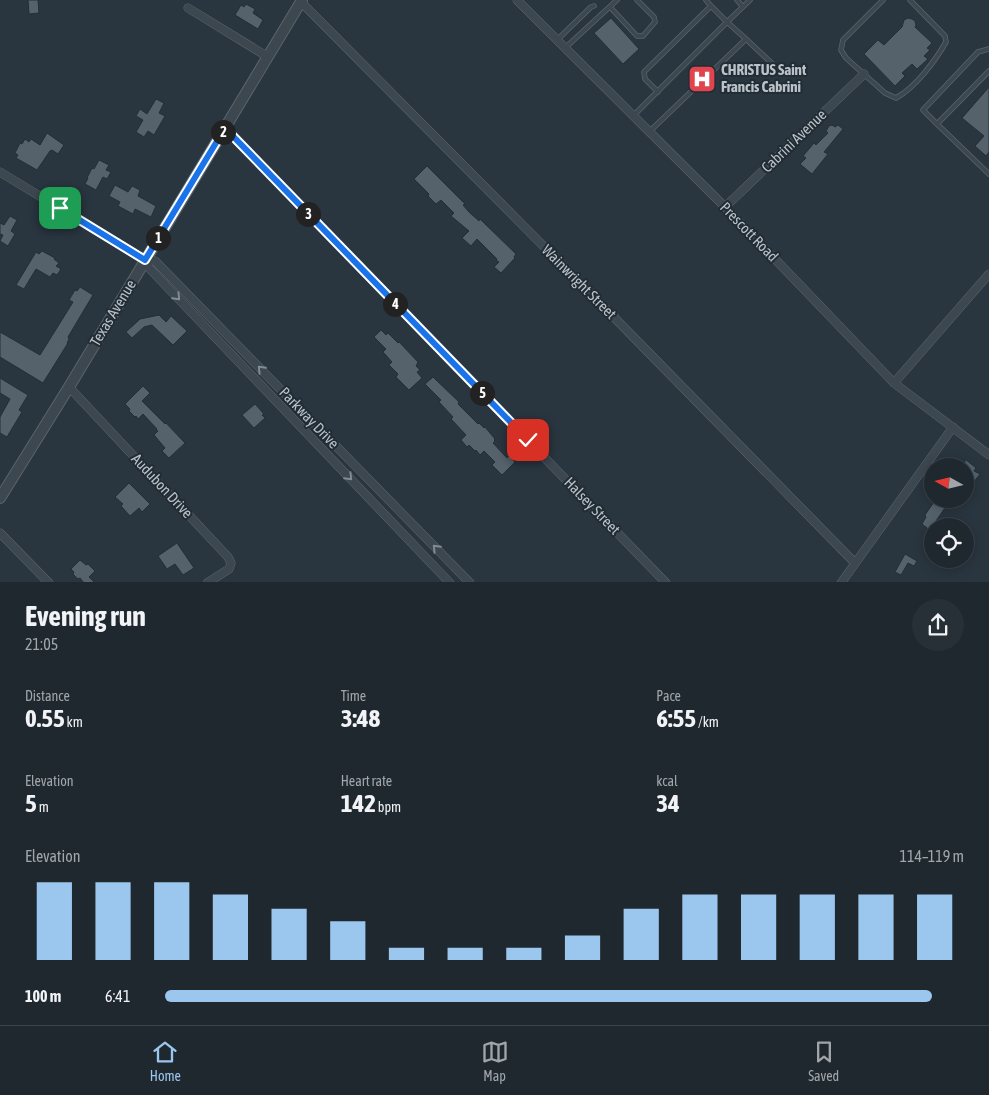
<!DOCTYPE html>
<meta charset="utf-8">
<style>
:root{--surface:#1f282f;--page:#273037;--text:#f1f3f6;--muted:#a1a6aa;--line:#3c444b;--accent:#9bc6ed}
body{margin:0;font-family:"Asap Condensed",sans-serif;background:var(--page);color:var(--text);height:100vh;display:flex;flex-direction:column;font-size:19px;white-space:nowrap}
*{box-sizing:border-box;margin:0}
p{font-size:16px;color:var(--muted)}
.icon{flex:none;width:28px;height:28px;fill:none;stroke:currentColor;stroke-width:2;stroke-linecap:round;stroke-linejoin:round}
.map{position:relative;height:582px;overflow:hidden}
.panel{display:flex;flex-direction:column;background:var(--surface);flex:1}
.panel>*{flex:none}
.needle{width:32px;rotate:278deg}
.tools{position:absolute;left:924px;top:458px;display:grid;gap:10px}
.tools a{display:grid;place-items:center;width:50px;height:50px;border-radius:50%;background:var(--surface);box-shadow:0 2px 12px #0003,0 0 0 1px var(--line);font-size:25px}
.pin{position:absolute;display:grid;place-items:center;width:42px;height:42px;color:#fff;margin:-21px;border-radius:10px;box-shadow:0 2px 8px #0006}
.km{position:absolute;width:25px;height:25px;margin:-12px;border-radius:50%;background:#222;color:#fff;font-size:14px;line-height:25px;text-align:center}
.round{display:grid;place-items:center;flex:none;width:52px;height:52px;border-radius:26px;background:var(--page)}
.head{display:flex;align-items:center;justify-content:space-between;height:85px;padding:0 25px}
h1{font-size:28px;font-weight:700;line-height:38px}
.metrics{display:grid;grid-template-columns:repeat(3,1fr);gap:8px;height:85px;padding:5px 25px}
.metrics div{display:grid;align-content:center}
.metrics b{font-size:25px;font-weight:700}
.metrics small{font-size:14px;font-weight:400}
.metrics p{font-size:14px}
.chart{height:140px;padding:10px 25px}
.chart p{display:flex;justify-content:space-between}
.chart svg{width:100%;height:90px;margin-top:5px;stroke:var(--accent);stroke-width:6}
ul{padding:0 25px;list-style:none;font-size:16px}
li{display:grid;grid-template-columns:80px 60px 1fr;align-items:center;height:38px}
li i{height:12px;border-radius:6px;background:var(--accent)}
.tab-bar{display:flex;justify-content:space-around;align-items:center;height:70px;border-top:1px solid var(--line);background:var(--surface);font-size:14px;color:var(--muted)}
.tab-bar a{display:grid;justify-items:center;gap:2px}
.tab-bar .current{color:var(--accent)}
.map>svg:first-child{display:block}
.building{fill:#55626b;stroke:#242e36}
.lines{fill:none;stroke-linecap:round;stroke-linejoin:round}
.service-casing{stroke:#5b656c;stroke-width:5.5}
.minor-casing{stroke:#5b656c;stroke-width:9}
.tertiary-casing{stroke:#5b656c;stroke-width:12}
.service{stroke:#3d474f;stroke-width:4}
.minor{stroke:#3d474f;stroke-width:8}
.tertiary{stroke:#3d474f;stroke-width:10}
.oneway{stroke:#818b92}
.route-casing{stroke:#fff;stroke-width:10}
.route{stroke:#1a73e8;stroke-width:6}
.labels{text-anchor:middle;stroke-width:4;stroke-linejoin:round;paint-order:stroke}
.poi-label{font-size:15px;font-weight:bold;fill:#b9c2c9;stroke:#222c34;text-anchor:start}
.street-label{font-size:15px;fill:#b9c2c9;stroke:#222c34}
</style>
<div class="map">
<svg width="989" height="583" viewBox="0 0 989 583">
<rect width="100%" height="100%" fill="#29353f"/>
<path class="building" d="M28 0H38L39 13 29 14Z
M246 4 255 9 253 13 263 20 258 29 235 15 241 5 244 7Z
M611 18 639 49 623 64 594 33Z
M908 18 912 19 915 21 916 25 915 27 932 43 927 48 930 50 924 56 928 59 917 69 912 64 902 73 905 76 895 86 864 54 878 40 884 45 902 27 904 20Z
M989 87V152L986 156 975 146 984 136 962 118Z
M156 99 164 103 159 113 165 116 154 135 148 131 144 137 136 132 143 120 136 116 140 109 147 114Z
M832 125 835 127 838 125 843 129 824 152 828 154 812 174 800 164 806 158 803 156 814 143 816 145 828 133 826 131 829 126Z
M47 133 64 145 58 154 52 150 50 151 37 170 16 158 18 155 15 153 20 143 22 144 25 139 29 142 31 139 40 145Z
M99 160 109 165 106 170 111 172 107 179 103 177 96 190 85 184 88 178H87L92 168 94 169Z
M427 166 465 204 463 205 469 212 479 221 480 219 516 254 514 257 515 258 501 273 494 267 499 262 496 260 497 259 477 239 471 246 462 238 469 231 451 216 454 213 441 200 436 204 428 196 429 194 414 179Z
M115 185 128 192 132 186 140 190 138 196 156 206 151 217 135 209 133 214 118 206 120 202 109 196Z
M10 216 17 220 11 231 15 234 8 246 0 241 3 235 0 234V223L4 225Z
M42 251 55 258 54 259 59 263 56 266 61 269 57 275 53 273 50 277 36 269 24 289 16 285 36 252 39 254Z
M80 287 93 295 68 337 69 339 67 343H68L43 383 0 357V332L40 355 73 302 69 300 75 290 77 291Z
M159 315 166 322 171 316 187 331 173 345 152 325 144 327 132 338 126 332 140 319Z
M381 330 386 335 388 333 398 343 399 342 401 344 418 362 416 366 420 370 417 372 422 378 409 390 396 377 398 374 389 365 392 362 383 352 386 349 374 337Z
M433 377 459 402 458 404 478 424 479 423 484 428 485 427 495 439 494 440 495 441 493 443 507 458 509 456 515 462 502 475 492 465 495 462 484 451 480 455 476 450 475 451 469 445 467 447 461 440 466 435 451 419 453 417 439 402 441 400 425 384Z
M0 378 28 395 19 410 22 412 7 437 0 433V417L10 399 0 393Z
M143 386 150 393 142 401 165 424 166 423 185 443 169 458 162 451 165 448 154 435 158 431 156 430 157 429 143 414 138 419 136 416 135 417 129 411 130 409 125 404Z
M255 404 264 414 262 415 265 418 254 428 242 415Z
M965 459 976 468 974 471 980 474 973 483 970 481 965 488Z
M129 483 150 504 142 512 139 508 130 516 121 506 123 504 115 497Z
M936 499H951L936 521 944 526H932V532L922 524 926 517 925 515Z
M177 543 194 568 183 575 175 564 167 569 158 556Z
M905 554 917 561 914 566 908 563 901 575 895 572Z
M80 560 86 565 88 564 95 571 89 577 95 583H84L80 578 78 579 73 574 74 572 71 569Z"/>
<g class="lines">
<defs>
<path id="service" d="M706 0 711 6
M737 0 743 7
M883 0 843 40 841 50 846 58 885 93 896 98C916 87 935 61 946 42L945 36 910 0
M610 7 637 36H643L655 22 654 17 637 0
M557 40 591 7 594 6
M565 48 617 0
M989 71 937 124 989 174
M658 92 645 79 644 72 711 6 727 22 750 0
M633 116 727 22 746 39
M937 124 923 110 978 52 989 49
M649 132 746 39 780 71"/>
<path id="minor" d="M517 0 725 207 894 383 989 455
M301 2 600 303 855 563
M188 8 268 57
M225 128 666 583
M0 172 145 260 155 261 470 583
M725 207 864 74
M145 260 149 268 450 583
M894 383 989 274
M69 387 228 557 231 563 229 569 207 583
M0 533 49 583
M841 583 953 427"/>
<path id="tertiary" d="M0 498 69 387 302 0"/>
</defs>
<use href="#service" class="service-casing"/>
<use href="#minor" class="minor-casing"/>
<use href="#tertiary" class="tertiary-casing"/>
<use href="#service" class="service"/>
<use href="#minor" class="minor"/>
<use href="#tertiary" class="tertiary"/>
</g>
<defs><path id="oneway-chevron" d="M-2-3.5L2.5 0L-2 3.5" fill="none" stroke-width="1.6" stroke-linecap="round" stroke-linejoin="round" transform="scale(1.25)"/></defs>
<g class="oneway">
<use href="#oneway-chevron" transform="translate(177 297) rotate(46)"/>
<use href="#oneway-chevron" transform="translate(261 369) rotate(-134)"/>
<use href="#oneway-chevron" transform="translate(349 477) rotate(46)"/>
<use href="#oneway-chevron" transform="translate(436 548) rotate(-134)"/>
</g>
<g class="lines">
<defs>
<path id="route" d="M60 208 145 260 225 128 528 440"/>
</defs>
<use href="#route" class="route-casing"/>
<use href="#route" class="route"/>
</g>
<defs>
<symbol id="hospital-square" viewBox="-11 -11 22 22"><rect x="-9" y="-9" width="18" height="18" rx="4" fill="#e0444e" stroke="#222c34"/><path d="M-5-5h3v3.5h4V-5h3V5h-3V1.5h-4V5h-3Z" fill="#fff"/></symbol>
</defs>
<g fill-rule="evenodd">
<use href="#hospital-square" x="686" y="63" width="32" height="32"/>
</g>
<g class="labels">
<g class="poi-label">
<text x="721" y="75">CHRISTUS Saint<tspan x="721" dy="17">Francis Cabrini</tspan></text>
</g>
<g class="street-label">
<text transform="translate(794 141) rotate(-44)" y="5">Cabrini Avenue</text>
<text transform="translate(749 232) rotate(46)" y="5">Prescott Road</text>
<text transform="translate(579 282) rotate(45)" y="5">Wainwright Street</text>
<text transform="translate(113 313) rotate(-59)" y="5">Texas Avenue</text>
<text transform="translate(309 418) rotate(46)" y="5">Parkway Drive</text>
<text transform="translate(162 486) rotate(47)" y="5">Audubon Drive</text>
<text transform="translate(592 506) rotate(46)" y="5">Halsey Street</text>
</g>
</g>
</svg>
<div class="tools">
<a><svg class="needle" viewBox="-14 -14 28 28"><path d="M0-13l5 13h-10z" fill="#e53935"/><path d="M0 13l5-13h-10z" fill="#a1a6aa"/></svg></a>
<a><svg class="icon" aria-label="locate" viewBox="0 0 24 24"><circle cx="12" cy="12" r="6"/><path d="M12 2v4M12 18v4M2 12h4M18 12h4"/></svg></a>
</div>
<div class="pin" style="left:60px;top:208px;background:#1e9e55"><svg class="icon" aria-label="arrive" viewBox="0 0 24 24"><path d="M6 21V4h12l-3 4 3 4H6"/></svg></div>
<div class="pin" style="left:528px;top:440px;background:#d93025"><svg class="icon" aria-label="check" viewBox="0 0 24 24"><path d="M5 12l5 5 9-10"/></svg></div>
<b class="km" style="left:158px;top:238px">1</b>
<b class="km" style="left:223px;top:132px">2</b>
<b class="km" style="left:308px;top:214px">3</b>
<b class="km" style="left:395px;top:304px">4</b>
<b class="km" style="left:482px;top:393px">5</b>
</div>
<section class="panel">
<div class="head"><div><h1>Evening run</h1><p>21:05</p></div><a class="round"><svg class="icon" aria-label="share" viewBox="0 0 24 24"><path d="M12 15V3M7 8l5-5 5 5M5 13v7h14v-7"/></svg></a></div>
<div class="metrics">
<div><p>Distance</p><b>0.55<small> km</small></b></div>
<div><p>Time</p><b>3:48</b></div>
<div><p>Pace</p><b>6:55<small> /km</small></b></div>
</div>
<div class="metrics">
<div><p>Elevation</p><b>5<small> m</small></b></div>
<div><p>Heart rate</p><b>142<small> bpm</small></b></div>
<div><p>kcal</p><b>34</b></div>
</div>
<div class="chart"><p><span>Elevation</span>114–119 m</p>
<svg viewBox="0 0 160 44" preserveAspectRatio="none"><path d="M5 44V6M15 44V6M25 44V6M35 44V12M45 44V19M55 44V25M65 44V38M75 44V38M85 44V38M95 44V32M105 44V19M115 44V12M125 44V12M135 44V12M145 44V12M155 44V12"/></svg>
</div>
<ul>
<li><b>100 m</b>6:41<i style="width:96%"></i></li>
</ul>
</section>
<nav class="tab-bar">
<a class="current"><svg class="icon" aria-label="home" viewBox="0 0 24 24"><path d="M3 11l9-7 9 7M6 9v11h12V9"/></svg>Home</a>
<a><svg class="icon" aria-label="map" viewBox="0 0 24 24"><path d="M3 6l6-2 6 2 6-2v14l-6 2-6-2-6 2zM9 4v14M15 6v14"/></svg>Map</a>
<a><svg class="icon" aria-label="saved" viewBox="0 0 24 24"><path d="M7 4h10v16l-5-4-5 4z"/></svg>Saved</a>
</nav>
